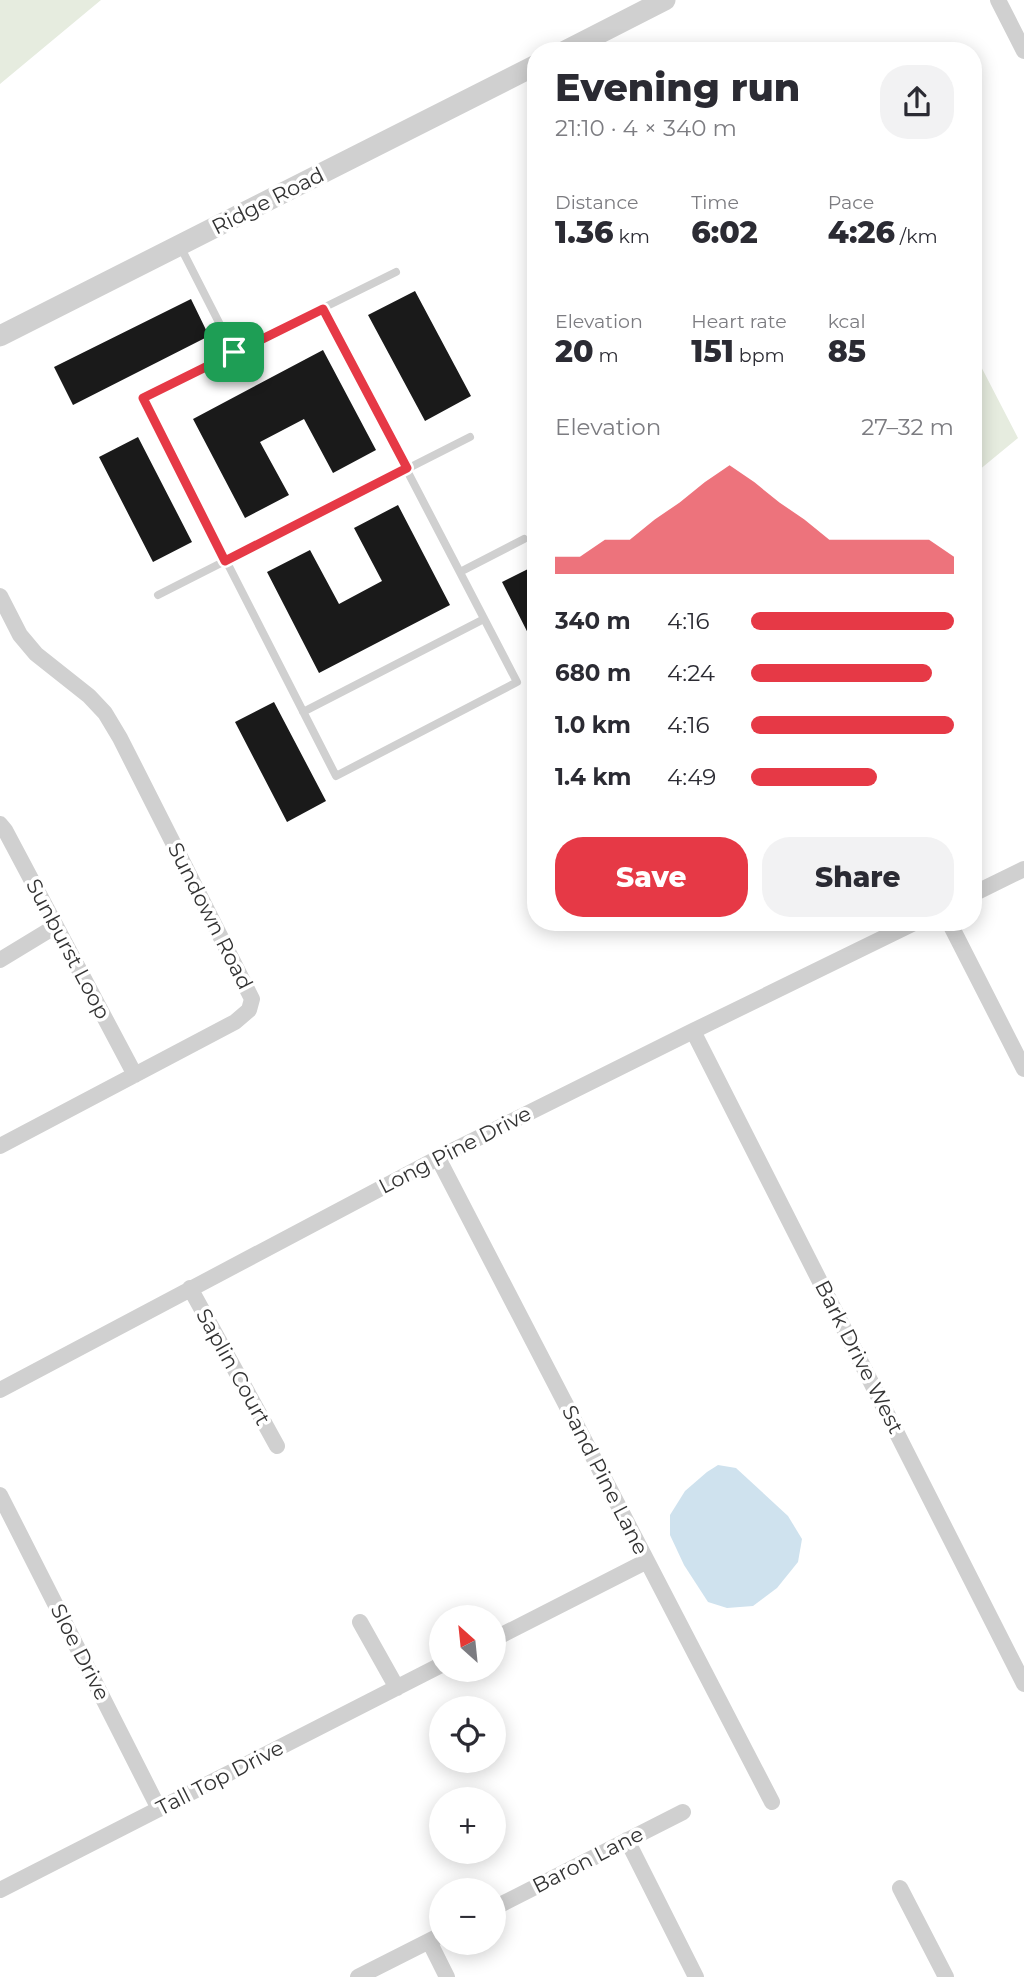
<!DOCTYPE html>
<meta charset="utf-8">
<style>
:root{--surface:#fff;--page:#f2f2f3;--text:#2b2b33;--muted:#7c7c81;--accent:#e63946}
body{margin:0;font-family:Montserrat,sans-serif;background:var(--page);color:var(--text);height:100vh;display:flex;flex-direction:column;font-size:26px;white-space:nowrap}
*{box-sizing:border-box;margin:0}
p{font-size:23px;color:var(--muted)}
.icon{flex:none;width:38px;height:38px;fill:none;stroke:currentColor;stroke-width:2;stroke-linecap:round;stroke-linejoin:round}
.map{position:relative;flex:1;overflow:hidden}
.sheet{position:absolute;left:527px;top:42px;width:455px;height:889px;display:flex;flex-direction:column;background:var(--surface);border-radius:28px;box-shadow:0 4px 18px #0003}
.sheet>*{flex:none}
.needle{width:46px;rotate:333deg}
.fabs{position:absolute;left:429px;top:1605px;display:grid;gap:14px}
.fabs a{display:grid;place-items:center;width:77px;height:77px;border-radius:50%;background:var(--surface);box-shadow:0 4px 18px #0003;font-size:35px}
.pin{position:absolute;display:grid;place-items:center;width:60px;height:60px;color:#fff;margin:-30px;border-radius:14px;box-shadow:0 4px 10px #0006}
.round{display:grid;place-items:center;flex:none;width:74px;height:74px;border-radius:28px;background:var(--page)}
.headline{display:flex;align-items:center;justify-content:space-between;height:119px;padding:0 28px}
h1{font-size:38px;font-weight:800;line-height:52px}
.stats{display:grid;grid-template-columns:repeat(3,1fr);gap:10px;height:119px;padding:7px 28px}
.stats div{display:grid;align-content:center}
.stats b{font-size:30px;font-weight:800}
.stats small{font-size:19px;font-weight:400}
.stats p{font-size:19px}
.chart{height:196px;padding:14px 28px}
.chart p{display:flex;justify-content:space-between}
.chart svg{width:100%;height:126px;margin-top:7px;fill:var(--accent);opacity:.7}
.action{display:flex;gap:14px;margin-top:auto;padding:14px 28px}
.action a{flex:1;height:80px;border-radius:28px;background:var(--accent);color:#fff;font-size:28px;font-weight:800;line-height:80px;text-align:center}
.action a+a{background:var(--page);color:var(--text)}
ul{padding:0 28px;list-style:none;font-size:23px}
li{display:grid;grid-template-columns:112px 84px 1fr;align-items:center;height:52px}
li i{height:18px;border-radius:9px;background:var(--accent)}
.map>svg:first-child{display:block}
.green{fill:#e6ecdf}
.water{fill:#cfe2ee}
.building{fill:#1a1a1a}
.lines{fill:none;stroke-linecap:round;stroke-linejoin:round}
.service{stroke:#d0d0d0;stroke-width:8}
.minor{stroke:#d0d0d0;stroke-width:16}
.tertiary{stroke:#d0d0d0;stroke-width:21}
.route-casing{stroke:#fff;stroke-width:14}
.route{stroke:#e63946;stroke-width:9}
.labels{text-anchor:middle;stroke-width:7;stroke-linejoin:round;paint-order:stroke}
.street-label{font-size:21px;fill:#333;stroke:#fff}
</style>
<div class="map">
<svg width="1024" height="1977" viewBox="0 0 1024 1977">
<rect width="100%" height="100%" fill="#fff"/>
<path class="green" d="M0 0H101L0 84Z
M973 351 1018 438 973 475Z"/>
<path class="water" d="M718 1465 736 1468 788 1516 802 1539 798 1562 777 1588 753 1606 727 1608 708 1602 684 1565 670 1535V1515L685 1491 707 1472Z"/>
<path class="building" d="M415 291 471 396 425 421 368 315Z
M191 299 209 336 73 405 54 367Z
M323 350 376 450 333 473 304 419 260 442 289 495 245 518 193 419Z
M138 437 192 542 153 562 99 457Z
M398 505 450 605 319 673 267 572 310 550 339 604 382 581 354 528Z
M536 565V649L502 582Z
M274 702 326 801 287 822 235 722Z"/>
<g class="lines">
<path class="service" d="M181 248 234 352 396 272
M234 352 143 398 336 776 517 682 323 309
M460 572 524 539
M158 595 470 437
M303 712 484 619"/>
<path class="minor" d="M998 0 1024 51
M0 596 20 635 36 654 89 696 105 713 120 738 252 999 249 1010 235 1022 0 1146
M0 824 5 830 135 1075
M973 894 1024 869
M949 922 1024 1069
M0 960 56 926
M693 1031 1024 1684
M438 1158 772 1802
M190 1288 277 1446
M0 1390 438 1158 693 1031 916 922
M0 1495 159 1809
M360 1622 397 1688
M494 1639 647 1561
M627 1840 696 1977
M900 1888 946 1977
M0 1890 441 1665
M494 1908 683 1812
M429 1941 447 1977
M358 1977 441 1935"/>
<path class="tertiary" d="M565 51 665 0
M0 336 536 65"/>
</g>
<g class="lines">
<defs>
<path id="route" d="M323 309 407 468 225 561 143 398Z"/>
</defs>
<use href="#route" class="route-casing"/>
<use href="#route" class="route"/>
</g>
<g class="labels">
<g class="street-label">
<text transform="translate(268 201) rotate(-27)" y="7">Ridge Road</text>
<text transform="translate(210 916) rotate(63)" y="7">Sundown Road</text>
<text transform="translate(68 949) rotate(62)" y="7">Sunburst Loop</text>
<text transform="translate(455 1150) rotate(-27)" y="7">Long Pine Drive</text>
<text transform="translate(859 1357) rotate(63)" y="7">Bark Drive West</text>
<text transform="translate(233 1367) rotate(61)" y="7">Saplin Court</text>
<text transform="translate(605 1480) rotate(63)" y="7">Sand Pine Lane</text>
<text transform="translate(80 1652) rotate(63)" y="7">Sloe Drive</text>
<text transform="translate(220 1778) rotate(-27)" y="7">Tall Top Drive</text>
<text transform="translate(588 1860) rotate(-27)" y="7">Baron Lane</text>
</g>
</g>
</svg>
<div class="fabs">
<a><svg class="needle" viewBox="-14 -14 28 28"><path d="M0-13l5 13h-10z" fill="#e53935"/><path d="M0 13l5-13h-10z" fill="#7c7c81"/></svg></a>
<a><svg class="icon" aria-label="locate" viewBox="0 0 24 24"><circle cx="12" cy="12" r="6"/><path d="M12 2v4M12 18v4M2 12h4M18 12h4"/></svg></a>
<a>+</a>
<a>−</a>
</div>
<div class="pin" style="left:234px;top:352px;background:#1e9e55"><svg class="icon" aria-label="arrive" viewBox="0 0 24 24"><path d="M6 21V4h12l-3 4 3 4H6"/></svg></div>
<section class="sheet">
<div class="headline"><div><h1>Evening run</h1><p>21:10 · 4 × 340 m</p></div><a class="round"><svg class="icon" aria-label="share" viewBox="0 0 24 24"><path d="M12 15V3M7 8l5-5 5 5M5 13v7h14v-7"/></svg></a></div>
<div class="stats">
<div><p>Distance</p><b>1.36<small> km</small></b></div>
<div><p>Time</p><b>6:02</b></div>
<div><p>Pace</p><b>4:26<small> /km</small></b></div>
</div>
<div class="stats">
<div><p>Elevation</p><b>20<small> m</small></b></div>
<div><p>Heart rate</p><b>151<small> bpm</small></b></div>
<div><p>kcal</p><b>85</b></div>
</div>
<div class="chart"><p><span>Elevation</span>27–32 m</p>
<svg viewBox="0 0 160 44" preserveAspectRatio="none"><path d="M0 44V38L10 38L20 32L30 32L40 25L50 19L60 12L70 6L80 12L90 19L100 25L110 32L120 32L130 32L140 32L150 32L160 38V44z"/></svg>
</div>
<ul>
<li><b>340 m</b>4:16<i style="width:100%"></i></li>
<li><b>680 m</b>4:24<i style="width:89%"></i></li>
<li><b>1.0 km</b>4:16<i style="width:100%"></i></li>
<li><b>1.4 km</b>4:49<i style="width:62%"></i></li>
</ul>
<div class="action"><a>Save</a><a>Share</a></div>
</section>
</div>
